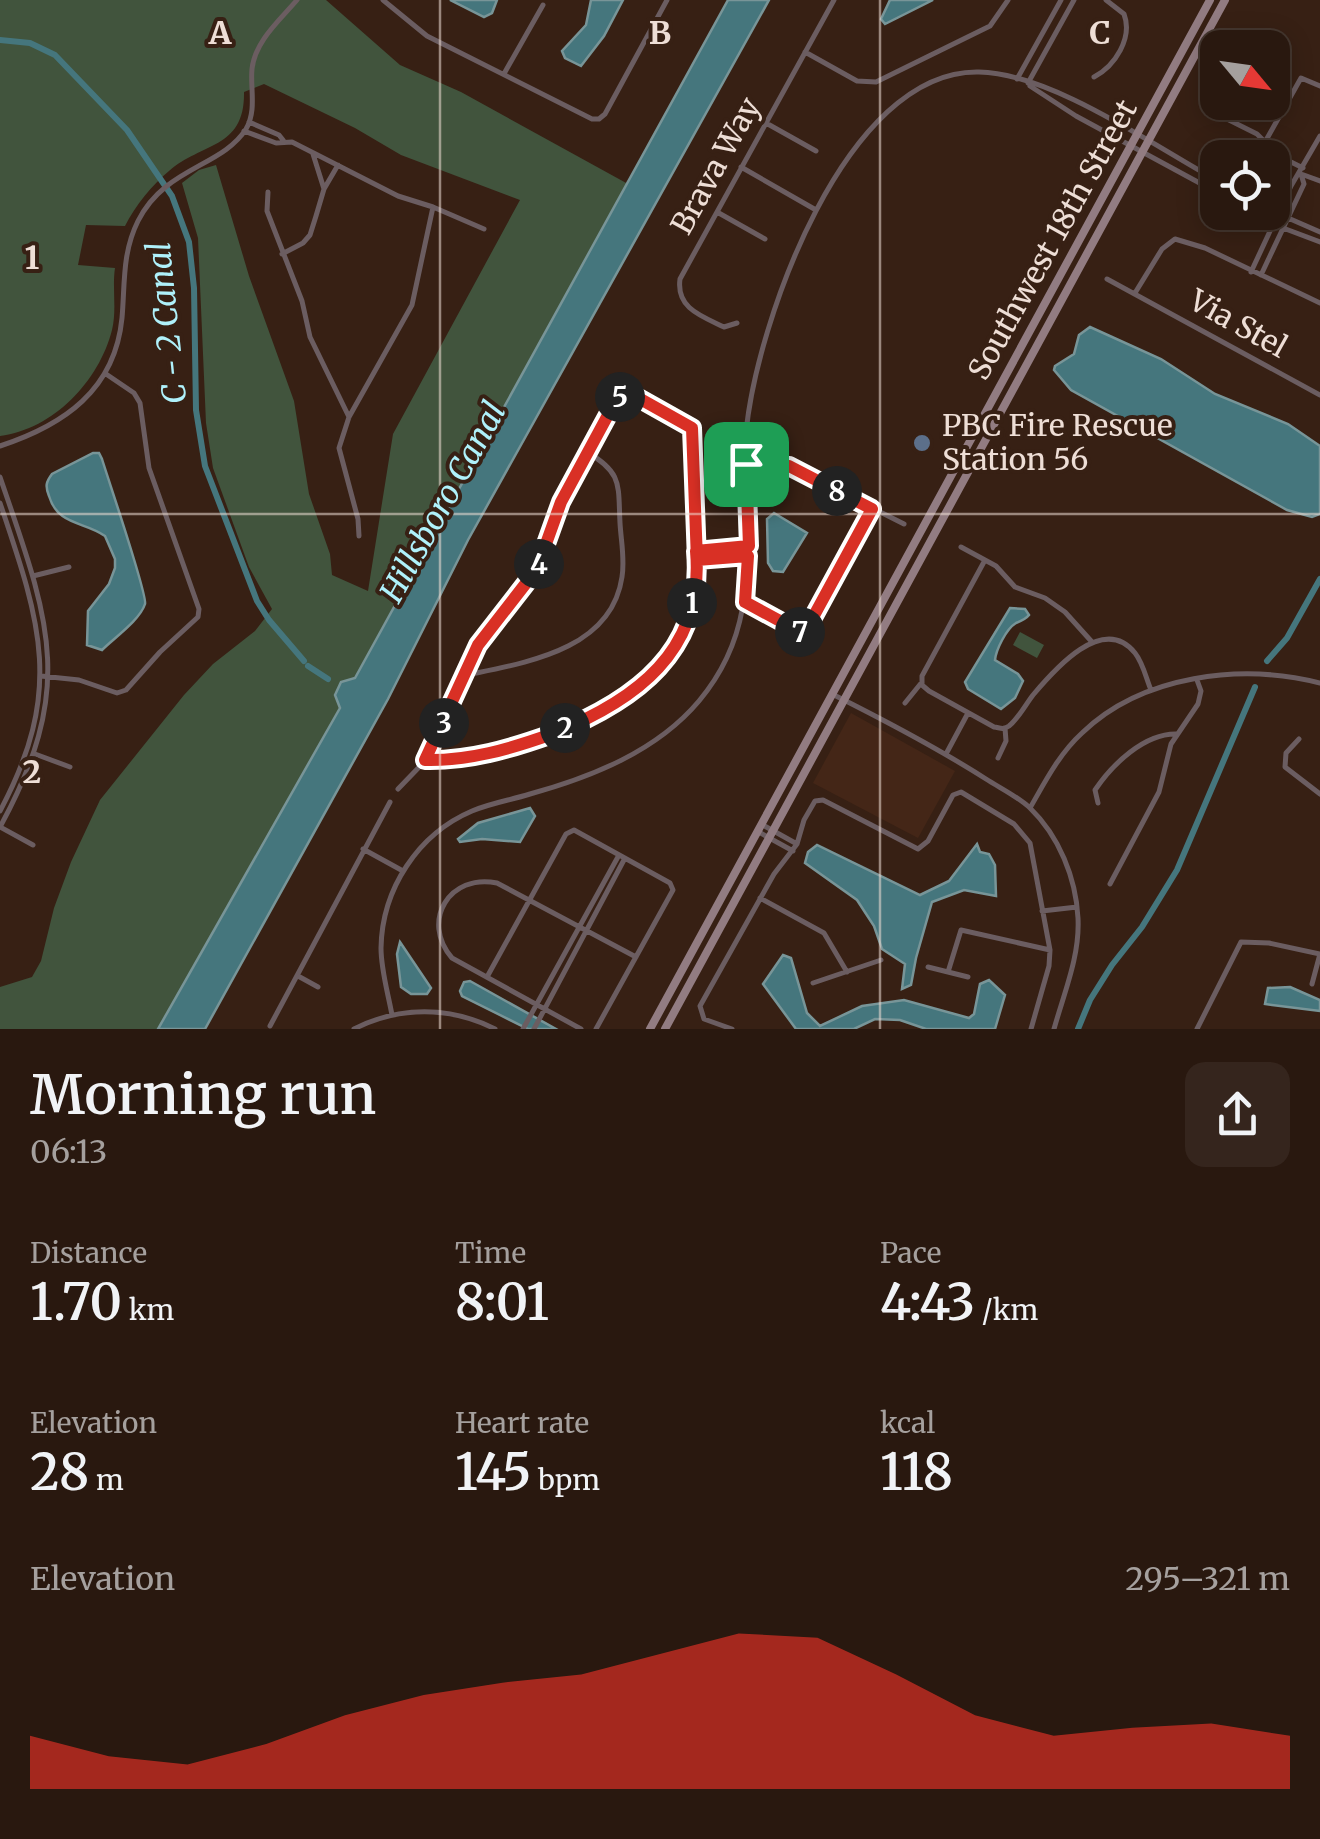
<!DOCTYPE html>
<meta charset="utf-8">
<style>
:root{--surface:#29180f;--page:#35251d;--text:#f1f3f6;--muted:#a5a09e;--line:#45372f;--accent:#d93025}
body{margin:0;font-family:Merriweather,serif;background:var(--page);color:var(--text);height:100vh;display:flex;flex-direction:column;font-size:38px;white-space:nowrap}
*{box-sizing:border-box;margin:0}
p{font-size:32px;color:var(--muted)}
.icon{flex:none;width:55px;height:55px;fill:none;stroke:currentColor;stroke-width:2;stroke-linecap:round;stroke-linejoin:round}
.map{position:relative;height:1029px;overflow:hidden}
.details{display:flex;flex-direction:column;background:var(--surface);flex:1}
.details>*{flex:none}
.needle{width:65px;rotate:119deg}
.controls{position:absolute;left:1200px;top:30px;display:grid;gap:20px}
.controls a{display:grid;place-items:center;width:90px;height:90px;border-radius:20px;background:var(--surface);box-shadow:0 5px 25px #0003,0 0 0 2px var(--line);font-size:50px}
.pin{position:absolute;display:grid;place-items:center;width:85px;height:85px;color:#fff;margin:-42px;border-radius:20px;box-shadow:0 5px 15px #0006}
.km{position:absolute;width:50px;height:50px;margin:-25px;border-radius:50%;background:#222;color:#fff;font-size:28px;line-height:50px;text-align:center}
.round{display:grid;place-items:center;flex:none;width:105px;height:105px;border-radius:20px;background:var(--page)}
.summary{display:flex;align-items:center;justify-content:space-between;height:170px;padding:0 30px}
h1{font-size:55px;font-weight:600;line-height:75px}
.stats{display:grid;grid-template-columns:repeat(3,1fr);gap:15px;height:170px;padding:10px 30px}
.stats div{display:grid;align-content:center}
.stats b{font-size:50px;font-weight:600}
.stats small{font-size:28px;font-weight:400}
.stats p{font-size:28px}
.chart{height:280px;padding:20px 30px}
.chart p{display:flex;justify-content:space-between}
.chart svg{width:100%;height:180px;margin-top:10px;fill:var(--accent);opacity:.7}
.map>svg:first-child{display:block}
.built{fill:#442617}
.grass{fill:#41543d}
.water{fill:#45767d;stroke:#789598;stroke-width:2.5}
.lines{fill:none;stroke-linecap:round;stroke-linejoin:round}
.canal{stroke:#45767d;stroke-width:6}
.street{stroke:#6b5d61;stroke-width:5}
.secondary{stroke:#927c82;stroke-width:8}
.route-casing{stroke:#fff;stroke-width:20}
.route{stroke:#d93025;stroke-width:12}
.grid{fill:none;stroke:#eeded6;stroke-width:2.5;stroke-opacity:0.55}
.service-dot{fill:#5c6f8a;stroke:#372014;stroke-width:4}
.labels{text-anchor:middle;stroke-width:8;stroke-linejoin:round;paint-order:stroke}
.street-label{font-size:30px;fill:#eeded6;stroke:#372014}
.poi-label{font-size:30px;fill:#eeded6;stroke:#372014;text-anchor:start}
.water-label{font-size:32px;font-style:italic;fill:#aff1fb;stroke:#372014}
.grid-label{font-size:32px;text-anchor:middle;font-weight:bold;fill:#eeded6;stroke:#372014;stroke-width:8;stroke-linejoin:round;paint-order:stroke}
</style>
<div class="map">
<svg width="1320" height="1029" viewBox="0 0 1320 1029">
<rect width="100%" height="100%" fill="#372014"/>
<path class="built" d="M851 713 955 771 918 838 813 783Z"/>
<path class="grass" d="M0 0H326L400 65 461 92 628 184 355 678 341 682 335 695 340 708 158 1029H0V987L32 977 41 961 54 908 71 862 100 800 184 695 213 664 255 631 272 609 249 567 213 468 206 423 198 238 182 183 199 170 216 165 249 276 294 401 309 494 330 554 332 575 368 591 393 434 520 200 401 155 355 128 264 84 244 92C245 149 202 142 169 171 152 185 135 206 125 226L86 225 78 265 115 268C112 288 117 310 112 330 99 381 54 429 0 436Z
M1020 632 1044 645 1037 658 1013 645Z"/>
<path class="water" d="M450 0H497L492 13 484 17Z
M591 0H623L604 36 581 66 565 58 562 51 586 25Z
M728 0H769L468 540 388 699 205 1029H158L340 708 335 695 341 682 355 678Z
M890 0H933L885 24 881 19Z
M1090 327 1161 359 1215 394 1288 424 1320 446V514L1312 517 1287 510 1071 390 1054 370 1055 366 1074 354 1079 335Z
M93 453H99L102 459C108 479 148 596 145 604 140 620 114 638 102 650L87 645 88 611 109 584 115 568V559L105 536C84 521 58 526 49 496 45 486 46 482 52 474Z
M774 513 807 533 783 572 773 571 768 563 767 519Z
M1010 608 1025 609 1029 615C1026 619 1021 621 1016 623 1006 629 996 650 995 660L1018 674 1023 681 1015 698 1001 709 968 689 965 682Z
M530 808 535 816 520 842 482 839 460 842 458 839 478 823Z
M977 844 980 852 989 854 995 865 996 896 964 890 932 902 916 958 911 985 902 989 905 964 882 949 874 926 857 900 805 863 808 852 817 845 920 895 949 881Z
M400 942 431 988 427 994H411L401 987 397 954Z
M783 955 791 958 807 1013 820 1026 862 1006 904 1000 969 1018 974 1014 980 984 989 980 1005 995 995 1029H926L900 1020 875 1019 854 1029H796L763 984Z
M470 981 556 1029H528L462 996 460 991 464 982Z
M1290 987 1320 1000V1011L1265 1004 1268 988Z"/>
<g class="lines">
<path class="canal" d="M0 40 30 43 55 55 127 130 172 196 189 242 194 288 196 410 205 466 257 601 269 620 304 661
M1267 661 1287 638 1320 579
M308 666 328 679
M1078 1029 1090 1000 1112 965 1142 927 1177 870 1255 687"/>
<path class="street" d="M383 0 427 36 592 119H599L605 114 667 0
M805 52 857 81 876 82 990 26 1008 0
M505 72 543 5
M1094 77C1115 66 1133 38 1124 14L1106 0
M1017 79 1061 0
M1028 83 1074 0
M1030 86 1076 116 1218 193
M1231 102 1227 119 1257 134 1265 142V149L1303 168
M1252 102 1279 115
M249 122 279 135 283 140
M766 123 816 151
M244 131 276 143 292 142 398 196 433 207 484 229
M1265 142 1301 78 1320 86
M741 167 816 210
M1301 174 1320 181
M324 189 338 165
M268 192 267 211 302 301 310 337 349 417
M1272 211 1320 232
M717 212 765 239
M1254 212 1273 224
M1283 228 1320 242
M282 254 303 243 310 235 316 216 324 189 313 154
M1251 272 1291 186 1320 136
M1261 275 1304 184 1301 174
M1107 279 1320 395
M1135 293 1162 249 1175 239 1205 248 1320 303
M737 323 724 327C701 316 676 308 680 279L834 0
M0 446C64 425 115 390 122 318 125 284 122 253 138 221 165 167 222 167 246 129 257 110 250 88 252 69 255 41 280 20 297 0
M745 464 789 466 904 524
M0 477C49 620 77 686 0 827
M0 503C41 624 64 691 0 811
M359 536 358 519 339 448 349 417 412 305 433 207
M961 547 996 566 1015 587 1045 598 1065 612 1092 642
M697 551 749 546
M697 560 749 556
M985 560 922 676V685L929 691 994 727C1001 728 1003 730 1009 726 1018 719 1026 704 1033 695 1054 670 1103 613 1135 653 1143 663 1146 678 1151 690
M33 576 69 567
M745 603 804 635
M796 653 872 509
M41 676 79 680 117 693 126 690 160 652 198 617 199 609 149 468 140 403 134 393 106 374
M462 676C522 663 611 652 622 577 625 559 621 541 620 523 618 485 623 473 587 452
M832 694C884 720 936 747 986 779 1000 788 1017 796 1030 808 1059 836 1076 878 1078 918 1080 956 1064 993 1054 1029
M905 703 922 682
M1299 739 1286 753 1285 767 1320 794
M35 754 70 767
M946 754 968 713
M998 758 1006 741 1005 728
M398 789 425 761 478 645 537 569 561 502 617 399 626 394 635 396 690 424 694 433C694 458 693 483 694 509 694 537 700 564 695 592 680 671 620 707 551 734 509 750 469 761 425 761
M1098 803 1095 790C1112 765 1144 733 1177 734
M1030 808C1045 782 1059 754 1082 733 1142 675 1241 663 1320 683
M761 824 797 844
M0 827 33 845
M757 831 793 851
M363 849 403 871
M1110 884 1159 792 1171 744 1198 704 1201 691 1197 680
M760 898 824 933 847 972
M1042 911 1077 907
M928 967 968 977
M948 972 961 930 1050 950
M298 976 318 987
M487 977 566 834 574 830 670 883 673 890 596 1029
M813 983 881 960
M1312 984 1320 954
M392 1015C388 993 381 970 381 948 382 889 418 834 472 811 491 803 511 800 530 794 592 777 657 751 699 701 770 616 738 532 746 433 756 325 845 69 979 72 1051 73 1154 146 1218 181
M270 1026 390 802
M354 1029C399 1006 450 1006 495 1029
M523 1029 619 855
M534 1029 625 858
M581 1029 452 958C420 921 450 873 497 883L636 957
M732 1029 704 1019 700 1006 774 874 797 844 804 820 815 801 823 800 918 849 928 841 953 795 961 792 1014 824 1030 843 1050 950 1049 966 1031 1029
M1197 1029 1241 942 1269 943 1320 954"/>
<path class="secondary" d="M650 1029 1210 0
M665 1029 1225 0"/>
</g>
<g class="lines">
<defs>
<path id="route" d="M746 464 749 546 696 551C705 651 635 701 552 734 510 749 469 761 425 760L478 645 537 569 561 502 615 402 626 394 635 396 692 428 697 560 748 556 745 602 804 634 872 509 789 466 746 464"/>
</defs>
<use href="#route" class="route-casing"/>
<use href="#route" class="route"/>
</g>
<path class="grid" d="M440 0V1029M880 0V1029M0 514H1320"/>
<circle class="service-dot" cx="922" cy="443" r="10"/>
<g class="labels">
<g class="street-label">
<text transform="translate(716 166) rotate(-61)" y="10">Brava Way</text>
<text transform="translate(1053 240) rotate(-61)" y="10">Southwest 18th Street</text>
<text transform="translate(1238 324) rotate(29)" y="10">Via Stel</text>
</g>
<g class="poi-label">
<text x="942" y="436">PBC Fire Rescue<tspan x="942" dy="34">Station 56</tspan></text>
</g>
<g class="water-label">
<text transform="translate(167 323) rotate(-96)" y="11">C - 2 Canal</text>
<text transform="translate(443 502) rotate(-61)" y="11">Hillsboro Canal</text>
</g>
</g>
<g class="grid-label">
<text x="220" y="44">A</text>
<text x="660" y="44">B</text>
<text x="1100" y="44">C</text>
<text x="32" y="269">1</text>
<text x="32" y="783">2</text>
</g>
</svg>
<div class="controls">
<a><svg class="needle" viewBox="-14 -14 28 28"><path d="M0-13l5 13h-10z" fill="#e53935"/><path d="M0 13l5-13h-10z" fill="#a5a09e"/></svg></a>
<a><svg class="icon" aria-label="locate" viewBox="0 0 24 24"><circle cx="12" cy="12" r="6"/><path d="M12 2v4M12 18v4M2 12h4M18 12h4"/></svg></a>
</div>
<div class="pin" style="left:746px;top:464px;background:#1e9e55"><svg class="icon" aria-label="arrive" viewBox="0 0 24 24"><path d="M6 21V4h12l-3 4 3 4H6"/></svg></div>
<b class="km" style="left:692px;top:603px">1</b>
<b class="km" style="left:565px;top:728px">2</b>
<b class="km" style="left:444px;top:723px">3</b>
<b class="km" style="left:539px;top:564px">4</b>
<b class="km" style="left:620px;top:397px">5</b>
<b class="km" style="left:800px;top:632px">7</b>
<b class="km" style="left:837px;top:491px">8</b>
</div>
<section class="details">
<div class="summary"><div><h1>Morning run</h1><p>06:13</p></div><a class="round"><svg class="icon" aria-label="share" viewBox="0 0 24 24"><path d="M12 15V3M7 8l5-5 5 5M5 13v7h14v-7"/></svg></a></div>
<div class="stats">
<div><p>Distance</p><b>1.70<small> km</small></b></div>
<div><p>Time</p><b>8:01</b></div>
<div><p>Pace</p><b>4:43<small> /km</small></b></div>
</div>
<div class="stats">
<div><p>Elevation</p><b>28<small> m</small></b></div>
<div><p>Heart rate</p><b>145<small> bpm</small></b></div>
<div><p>kcal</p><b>118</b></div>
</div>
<div class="chart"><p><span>Elevation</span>295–321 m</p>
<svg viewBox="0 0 160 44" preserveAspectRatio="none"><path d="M0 44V31L10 36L20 38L30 33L40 26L50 21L60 18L70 16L80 11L90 6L100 7L110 16L120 26L130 31L140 29L150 28L160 31V44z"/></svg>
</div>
</section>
